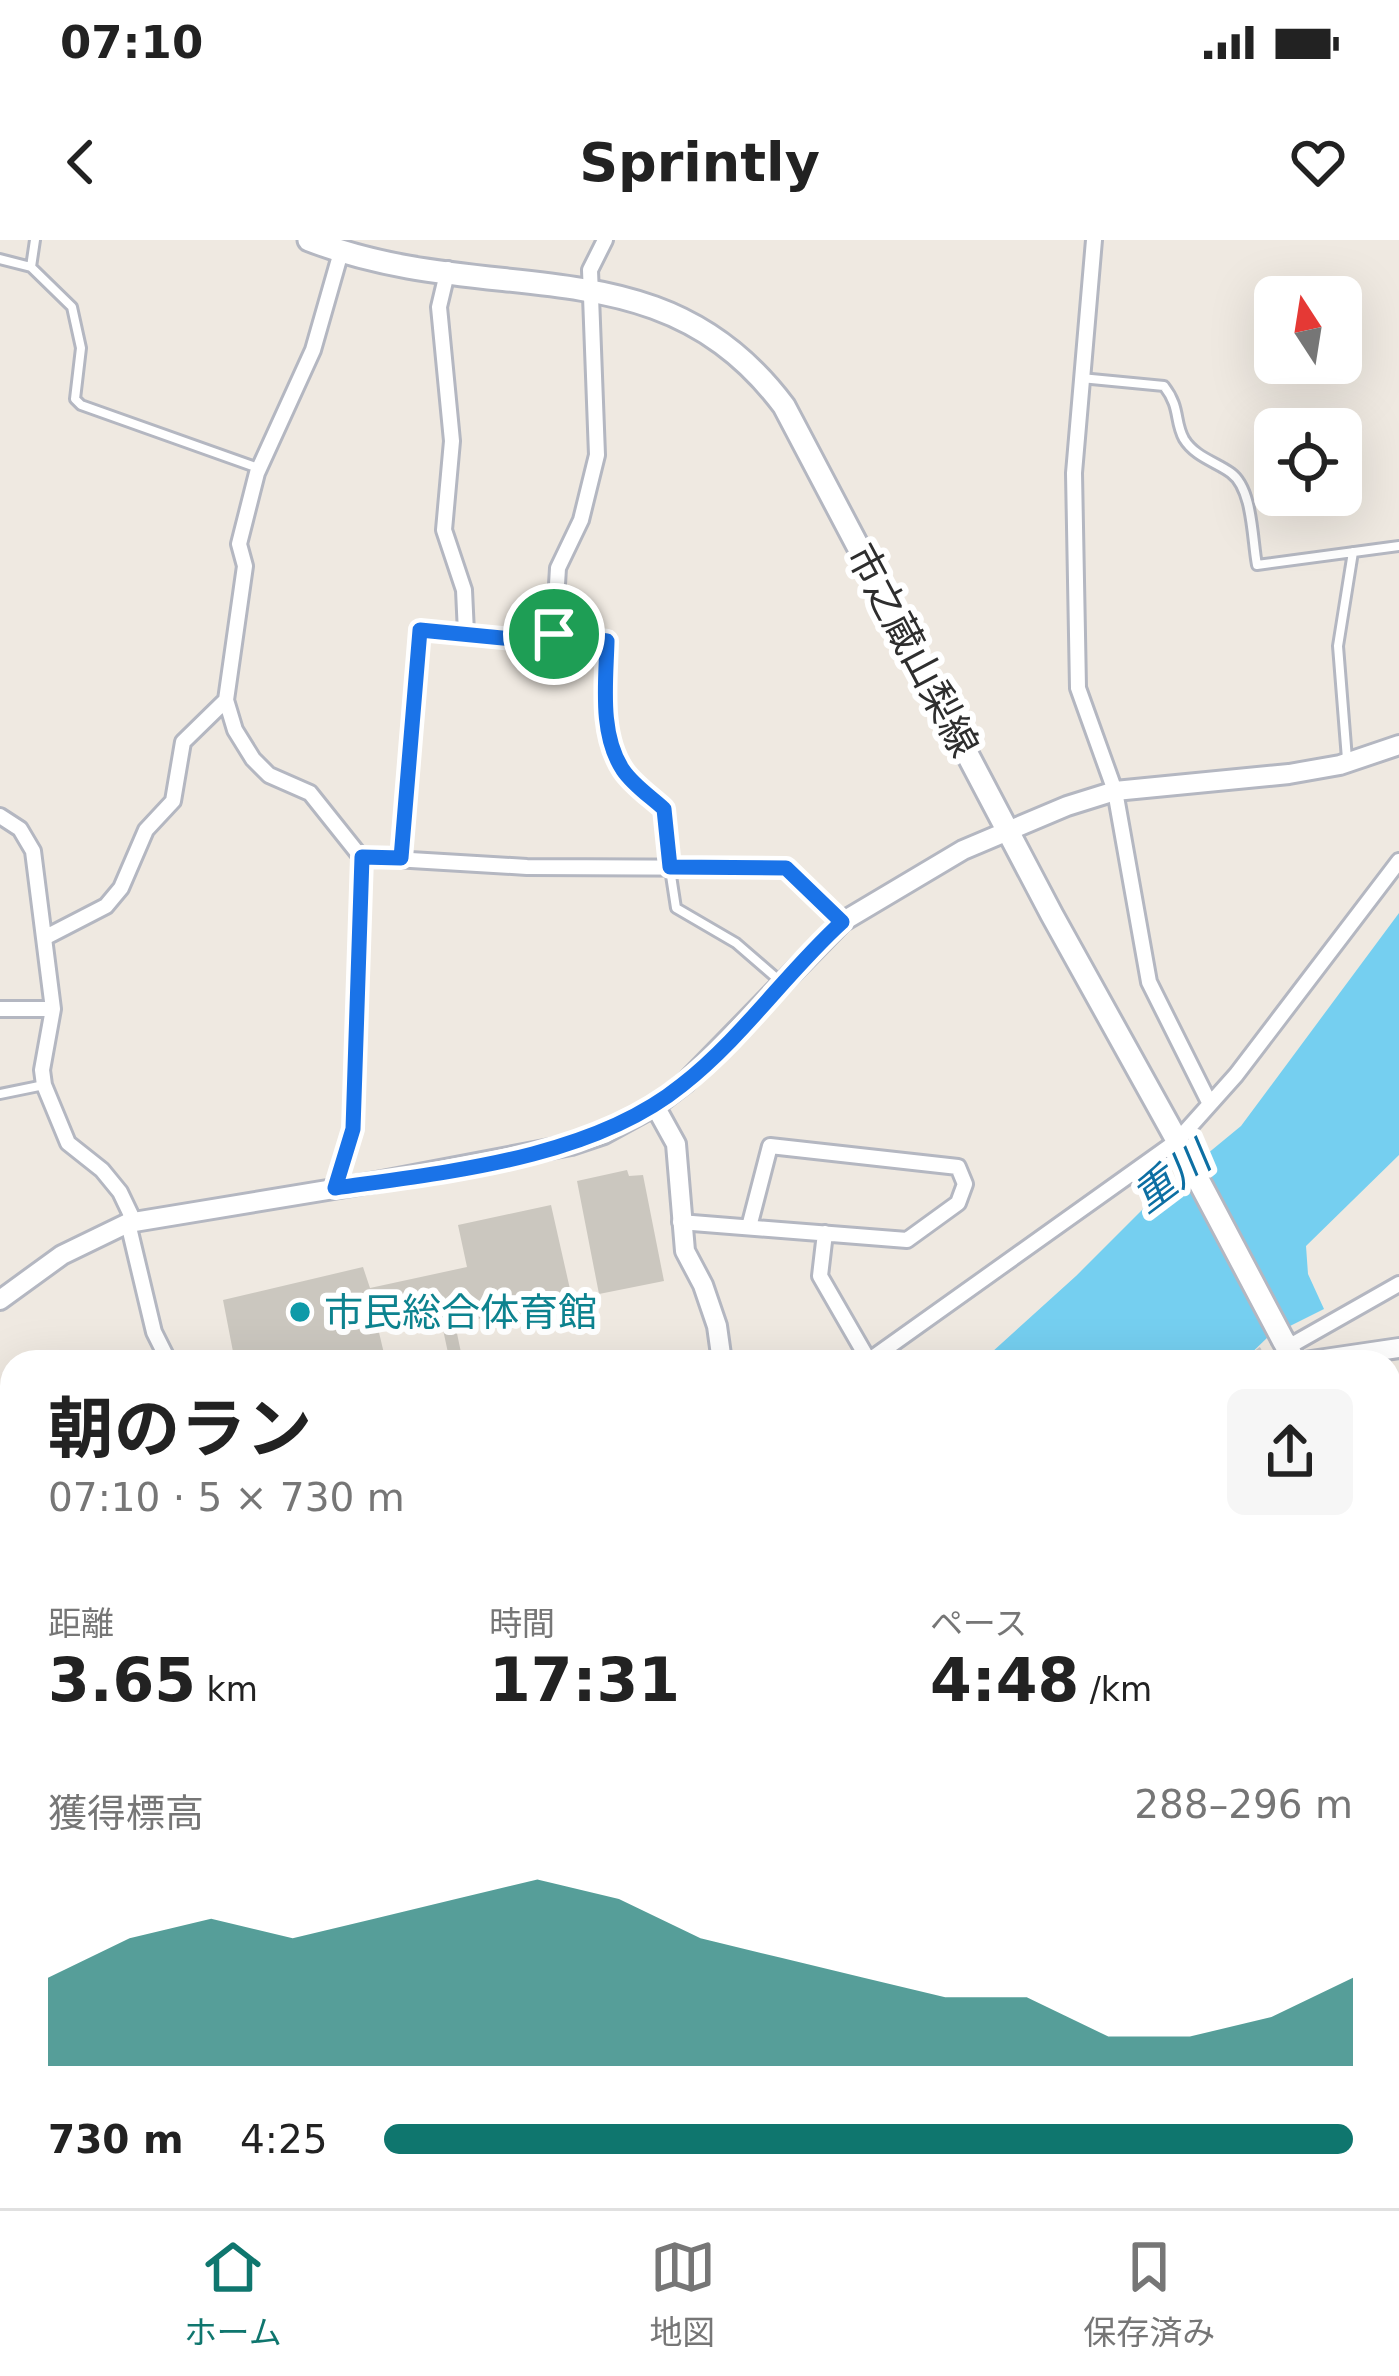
<!DOCTYPE html>
<html lang="ja">
<meta charset="utf-8">
<style>
:root{--surface:#fff;--page:#f6f6f6;--text:#222;--muted:#767676;--line:#e0e0e0;--accent:#0f766e}
body{margin:0;font-family:"DejaVu Sans","Noto Sans JP",sans-serif;background:var(--page);color:var(--text);height:100vh;display:flex;flex-direction:column;font-size:45px;white-space:nowrap}
*{box-sizing:border-box;margin:0}
p{font-size:39px;color:var(--muted)}
.icon{flex:none;width:66px;height:66px;fill:none;stroke:currentColor;stroke-width:2;stroke-linecap:round;stroke-linejoin:round}
.map{position:relative;flex:1;overflow:hidden}
.panel{position:absolute;left:0px;top:1110px;width:1401px;height:858px;display:flex;flex-direction:column;background:var(--surface);border-radius:36px 36px 0 0;box-shadow:0 12px 48px #0002}
.panel>*{flex:none}
.needle{width:78px;rotate:348deg}
.buttons{position:absolute;left:1254px;top:36px;display:grid;gap:24px}
.buttons a{display:grid;place-items:center;width:108px;height:108px;border-radius:18px;background:var(--surface);box-shadow:0 12px 48px #0002;font-size:60px}
.pin{position:absolute;display:grid;place-items:center;width:102px;height:102px;color:#fff;margin:-51px;border:6px solid #fff;border-radius:50%;box-shadow:0 3px 12px #0007}
.round{display:grid;place-items:center;flex:none;width:126px;height:126px;border-radius:18px;background:var(--page)}
.headline{display:flex;align-items:center;justify-content:space-between;height:204px;padding:0 48px}
h1{font-size:66px;font-weight:700;line-height:90px}
.stats{display:grid;grid-template-columns:repeat(3,1fr);gap:18px;height:204px;padding:12px 48px}
.stats div{display:grid;align-content:center}
.stats b{font-size:60px;font-weight:700}
.stats small{font-size:33px;font-weight:400}
.stats p{font-size:33px}
.chart{height:336px;padding:24px 48px}
.chart p{display:flex;justify-content:space-between}
.chart svg{width:100%;height:216px;margin-top:12px;fill:var(--accent);opacity:.7}
ul{padding:0 48px;list-style:none;font-size:39px}
li{display:grid;grid-template-columns:192px 144px 1fr;align-items:center;height:90px}
li i{height:30px;border-radius:15px;background:var(--accent)}
.status{display:flex;justify-content:space-between;align-items:center;height:84px;padding:0 60px;background:var(--surface);direction:ltr}
.status svg{height:33px;fill:currentColor}
header{display:flex;justify-content:space-between;align-items:center;height:156px;padding:0 48px;background:var(--surface);font-size:54px;font-weight:700}
.dock{display:flex;justify-content:space-around;align-items:center;height:168px;border-top:3px solid var(--line);background:var(--surface);font-size:33px;color:var(--muted)}
.dock a{display:grid;justify-items:center;gap:6px}
.dock .on{color:var(--accent)}
.map>svg:first-child{display:block}
.water{fill:#75cff0}
.lines{fill:none;stroke-linecap:round;stroke-linejoin:round}
.stream{stroke:#75cff0;stroke-width:4.5}
.river{stroke:#75cff0;stroke-width:30}
.building{fill:#cbc7bf}
.service-casing{stroke:#b4b7c1;stroke-width:14}
.minor-casing{stroke:#b4b7c1;stroke-width:20}
.tertiary-casing{stroke:#b4b7c1;stroke-width:24}
.secondary-casing{stroke:#b4b7c1;stroke-width:27}
.path{stroke:#c9c9c9;stroke-width:3;stroke-dasharray:9 6;stroke-linecap:butt}
.service{stroke:#fff;stroke-width:8}
.minor{stroke:#fff;stroke-width:14}
.tertiary{stroke:#fff;stroke-width:18}
.secondary{stroke:#fff;stroke-width:21}
.secondary-bridge-casing{stroke:#b4b7c1;stroke-width:27;stroke-linecap:butt}
.secondary-bridge{stroke:#fff;stroke-width:21}
.route-casing{stroke:#fff;stroke-width:24}
.route{stroke:#1a73e8;stroke-width:15}
.culture-dot{fill:#0f9aa8;stroke:#fff;stroke-width:4.5}
.labels{text-anchor:middle;stroke-width:12;stroke-linejoin:round;paint-order:stroke}
.street-label{font-size:39px;fill:#2e2e2e;stroke:#fff}
.culture-label{font-size:39px;fill:#0d838f;stroke:#fff;text-anchor:start}
.water-label{font-size:42px;font-style:italic;fill:#0d6fa3;stroke:#fff}
</style>
<div class="status"><b>07:10</b><svg viewBox="0 0 49 12"><path d="M0 12V9h3v3zM5 12V6h3v6zM10 12V3h3v9zM15 12V0h3v12zM26 1h20v11H26zM47 4h2v5h-2z"/></svg></div>
<header><svg class="icon" aria-label="back" viewBox="0 0 24 24"><path d="M15 5l-7 7 7 7"/></svg>Sprintly<svg class="icon" aria-label="heart" viewBox="0 0 24 24"><path d="M12 20l-8-8c-3-5 5-10 8-4 3-6 11-1 8 4z"/></svg></header>
<div class="map">
<svg width="1399" height="1968" viewBox="0 0 1399 1968">
<rect width="100%" height="100%" fill="#efe9e1"/>
<path class="water" d="M1399 673V915L1306 1006 1308 1034 1324 1069 1268 1097 1242 1122H981L1076 1036 1156 956 1241 886Z
M12 1947V1956H237L228 1968H0V1955Z"/>
<g class="lines">
<path class="stream" d="M0 1422 12 1419"/>
<path class="river" d="M1389 1387 1399 1402"/>
</g>
<path class="building" d="M627 930 629 936 643 935 664 1041 599 1054 577 941Z
M551 965 572 1058 455 1084 463 1122H450L439 1071 377 1084 386 1122H235L223 1060 363 1027 370 1048 467 1027 458 985Z"/>
<g class="lines">
<defs>
<path id="service" d="M35 0 31 27 72 67 81 108 75 159 81 165 258 228
M0 19 31 27
M1081 138 1164 146C1181 168 1174 181 1184 199 1195 217 1216 222 1231 233 1253 249 1252 299 1257 325L1399 306
M466 393 523 401 552 395
M1347 519 1338 406 1353 312
M670 629 676 668 736 703 781 742
M0 854 44 845
M1389 1346 1399 1357
M1389 1436 1399 1455
M1004 1956 1008 1968"/>
<path id="minor" d="M605 0 590 30 597 215 581 280 558 328 554 394 607 401C606 442 598 494 623 530 634 545 651 557 664 569L670 627
M1094 0 1074 233 1078 448 1115 551 1149 742 1209 862
M226 460 235 490 253 519 269 535 310 553 361 617 527 627 786 628 842 682
M0 576 20 589 33 611 53 769 42 830 44 845 68 903 102 930 120 952 131 975 128 983 154 1092 169 1122
M401 618 420 390 466 393 464 350 444 290 452 201 439 67 448 29
M44 698 106 666 121 648 146 590 173 561 183 502 226 460 245 326 239 304 257 233 313 110 341 12
M0 769H53
M335 948 353 889 361 617
M680 982 907 1000 958 963 965 944 958 927 770 906 749 987
M825 993 820 1036 869 1121
M1288 1107 1399 1044
M867 1122 1177 901 1236 835 1399 621
M1389 1862 1399 1861"/>
<path id="tertiary" d="M655 866 676 904 685 1011 703 1045 717 1086 722 1122
M0 1060 62 1015 128 983 382 941 571 905 604 894 655 866 685 843 842 682 963 610 1067 566 1115 551 1289 534 1340 525 1399 505
M1304 1122 1399 1108
M0 1349H12"/>
<path id="secondary" d="M309 0C493 71 660 0 784 166L1052 675 1183 911
M1283 1100 1295 1122
M1289 1968 1291 1956"/>
</defs>
<use href="#service" class="service-casing"/>
<use href="#minor" class="minor-casing"/>
<use href="#tertiary" class="tertiary-casing"/>
<use href="#secondary" class="secondary-casing"/>
<path class="path" d="M1241 1122 1264 1106
M0 1867 12 1855
M245 1968 255 1956
M529 1968 559 1956"/>
<use href="#service" class="service"/>
<use href="#minor" class="minor"/>
<use href="#tertiary" class="tertiary"/>
<use href="#secondary" class="secondary"/>
<defs>
<path id="secondary-bridge" d="M1183 911 1283 1100"/>
</defs>
<use href="#secondary-bridge" class="secondary-bridge-casing"/>
<use href="#secondary-bridge" class="secondary-bridge"/>
</g>
<g class="lines">
<defs>
<path id="route" d="M420 390 523 400 554 394 607 401C606 442 599 494 623 530 633 545 651 557 664 569L670 627 786 628 842 682C786 733 742 798 682 845 592 918 448 932 335 948L353 889 362 617 401 618Z"/>
</defs>
<use href="#route" class="route-casing"/>
<use href="#route" class="route"/>
</g>
<circle class="culture-dot" cx="300" cy="1072" r="12"/>
<g class="labels">
<g class="street-label">
<text transform="translate(913 410) rotate(62)" y="14">市之蔵山梨線</text>
</g>
<g class="culture-label">
<text x="324" y="1086">市民総合体育館</text>
</g>
<g class="water-label">
<text transform="translate(1171 937) rotate(-37)" y="15">重川</text>
</g>
</g>
</svg>
<div class="buttons">
<a><svg class="needle" viewBox="-14 -14 28 28"><path d="M0-13l5 13h-10z" fill="#e53935"/><path d="M0 13l5-13h-10z" fill="#767676"/></svg></a>
<a><svg class="icon" aria-label="locate" viewBox="0 0 24 24"><circle cx="12" cy="12" r="6"/><path d="M12 2v4M12 18v4M2 12h4M18 12h4"/></svg></a>
</div>
<div class="pin" style="left:554px;top:394px;background:#1e9e55"><svg class="icon" aria-label="arrive" viewBox="0 0 24 24"><path d="M6 21V4h12l-3 4 3 4H6"/></svg></div>
<section class="panel">
<div class="headline"><div><h1>朝のラン</h1><p>07:10 · 5 × 730 m</p></div><a class="round"><svg class="icon" aria-label="share" viewBox="0 0 24 24"><path d="M12 15V3M7 8l5-5 5 5M5 13v7h14v-7"/></svg></a></div>
<div class="stats">
<div><p>距離</p><b>3.65<small> km</small></b></div>
<div><p>時間</p><b>17:31</b></div>
<div><p>ペース</p><b>4:48<small> /km</small></b></div>
</div>
<div class="chart"><p><span>獲得標高</span>288–296 m</p>
<svg viewBox="0 0 160 44" preserveAspectRatio="none"><path d="M0 44V26L10 18L20 14L30 18L40 14L50 10L60 6L70 10L80 18L90 22L100 26L110 30L120 30L130 38L140 38L150 34L160 26V44z"/></svg>
</div>
<ul>
<li><b>730 m</b>4:25<i style="width:100%"></i></li>
</ul>
</section>
</div>
<nav class="dock">
<a class="on"><svg class="icon" aria-label="home" viewBox="0 0 24 24"><path d="M3 11l9-7 9 7M6 9v11h12V9"/></svg>ホーム</a>
<a><svg class="icon" aria-label="map" viewBox="0 0 24 24"><path d="M3 6l6-2 6 2 6-2v14l-6 2-6-2-6 2zM9 4v14M15 6v14"/></svg>地図</a>
<a><svg class="icon" aria-label="saved" viewBox="0 0 24 24"><path d="M7 4h10v16l-5-4-5 4z"/></svg>保存済み</a>
</nav>
